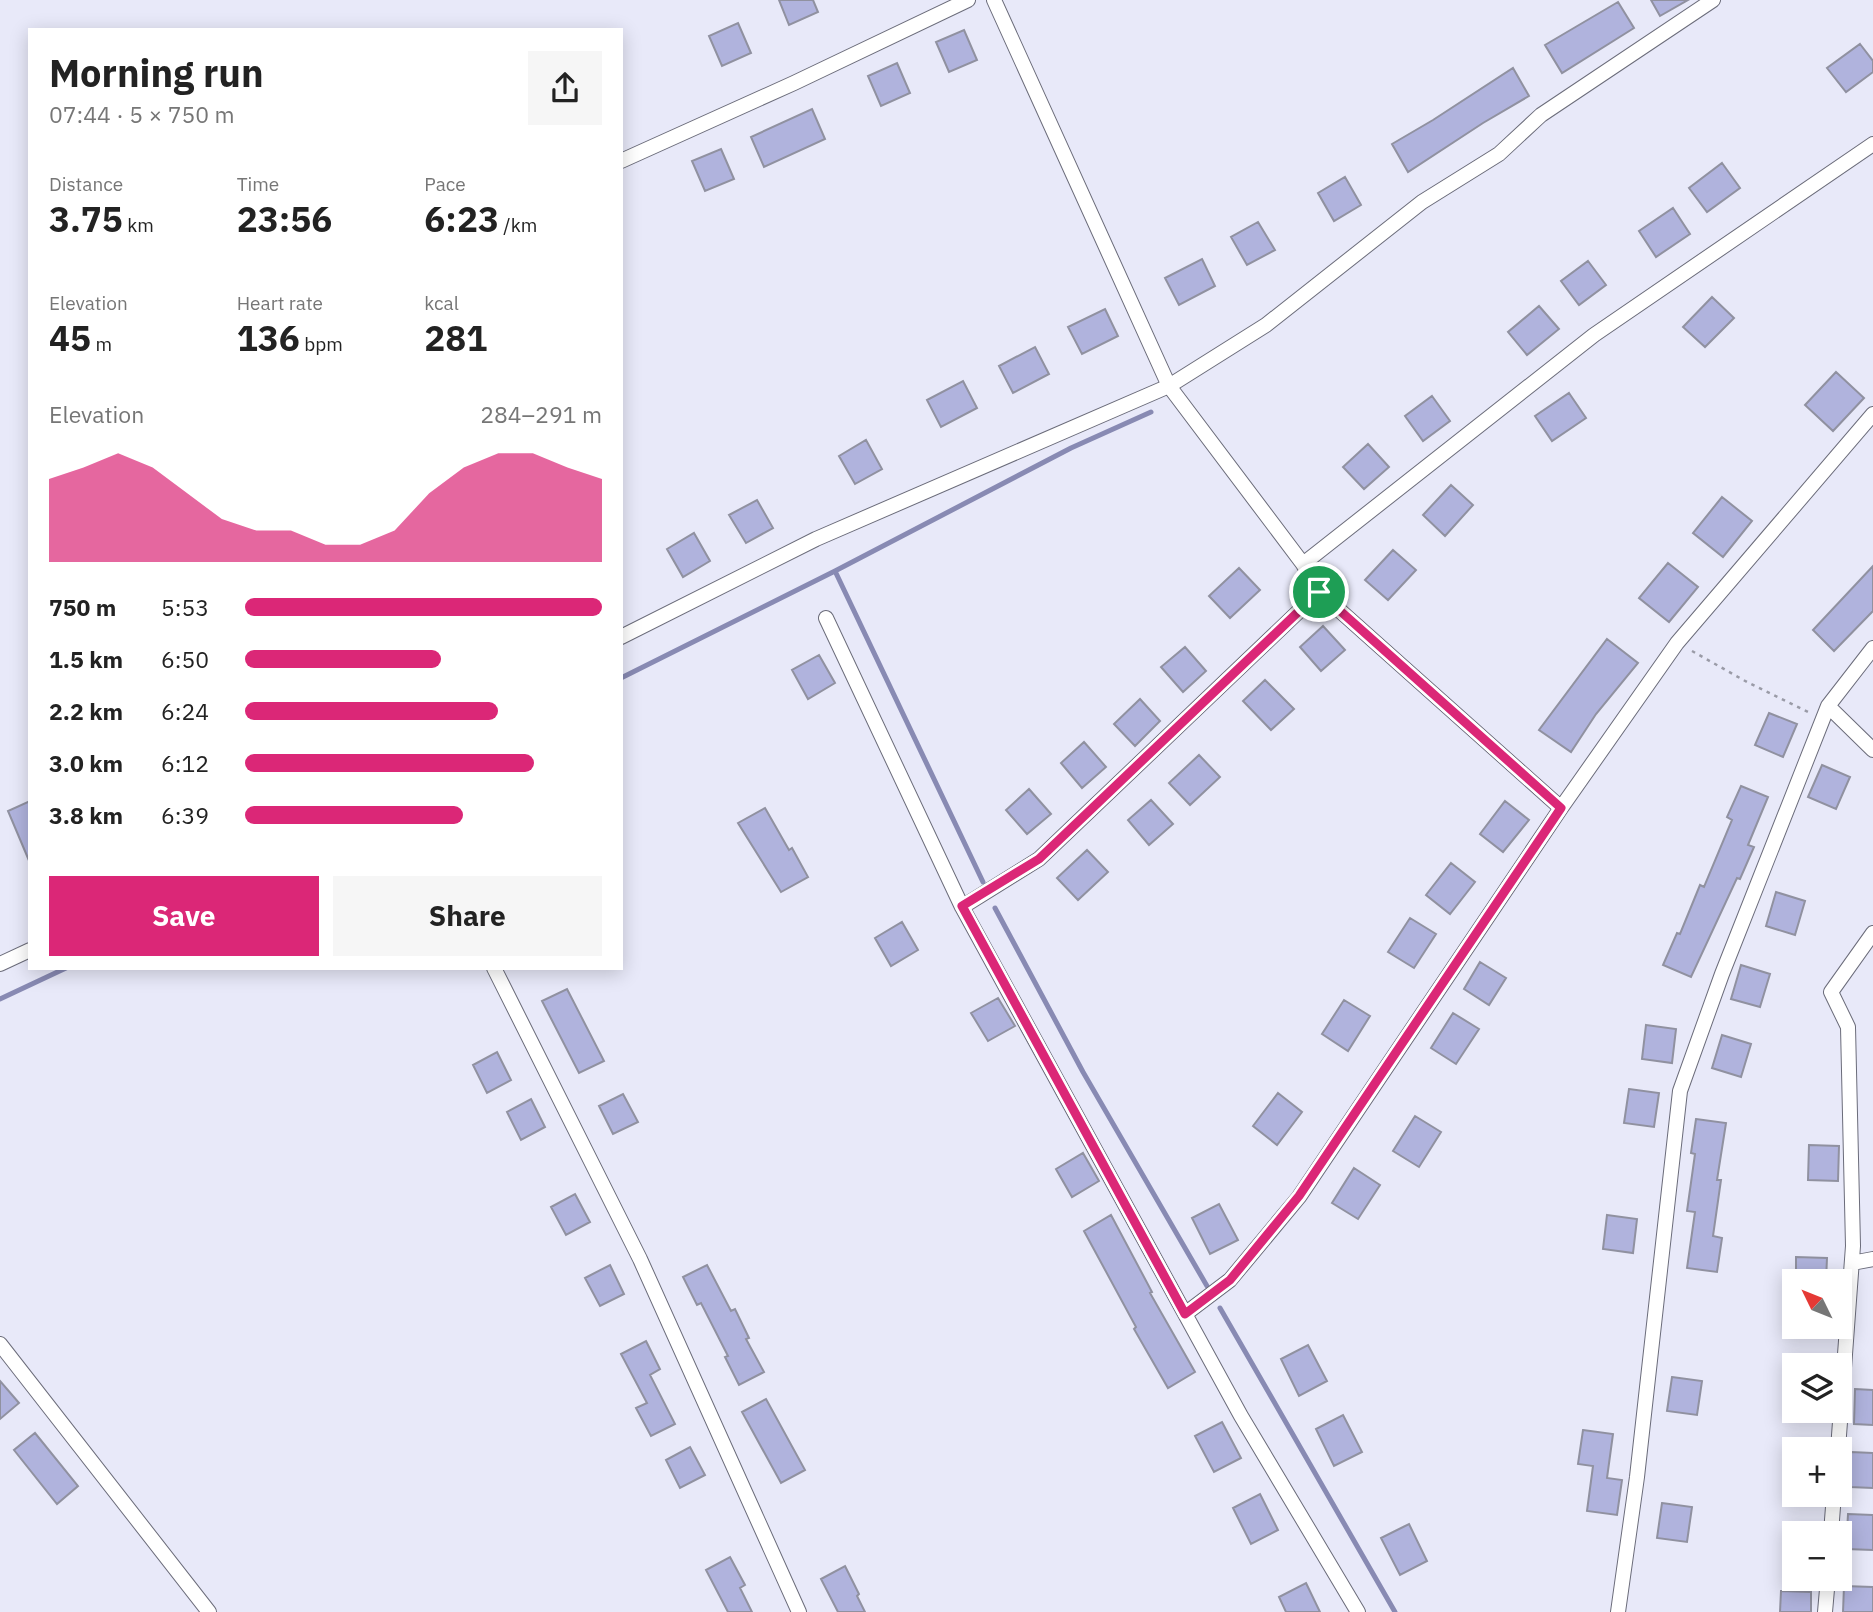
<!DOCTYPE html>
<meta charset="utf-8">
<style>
:root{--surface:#fff;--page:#f6f6f6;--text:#222;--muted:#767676;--accent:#db2777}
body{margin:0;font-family:"IBM Plex Sans",sans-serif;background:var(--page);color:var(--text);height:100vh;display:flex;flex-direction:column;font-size:26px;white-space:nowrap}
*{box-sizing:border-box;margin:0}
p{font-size:23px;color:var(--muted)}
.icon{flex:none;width:38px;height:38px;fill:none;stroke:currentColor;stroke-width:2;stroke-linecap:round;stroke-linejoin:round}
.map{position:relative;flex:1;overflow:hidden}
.drawer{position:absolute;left:28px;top:28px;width:595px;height:942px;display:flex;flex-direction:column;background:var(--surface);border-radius:0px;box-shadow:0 4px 18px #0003}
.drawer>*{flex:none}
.needle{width:46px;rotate:313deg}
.fabs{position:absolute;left:1782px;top:1269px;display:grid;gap:14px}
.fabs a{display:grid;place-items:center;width:70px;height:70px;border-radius:0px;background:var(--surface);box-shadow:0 4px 18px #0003;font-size:35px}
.pin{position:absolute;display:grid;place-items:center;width:60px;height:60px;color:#fff;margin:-30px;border:4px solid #fff;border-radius:50%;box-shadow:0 2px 7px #0007}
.round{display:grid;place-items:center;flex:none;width:74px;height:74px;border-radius:0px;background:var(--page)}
.overview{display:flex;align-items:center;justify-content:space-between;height:119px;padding:0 21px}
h1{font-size:38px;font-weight:800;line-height:52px}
.metrics{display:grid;grid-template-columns:repeat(3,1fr);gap:10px;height:119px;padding:7px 21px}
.metrics div{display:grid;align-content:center}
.metrics b{font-size:35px;font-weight:800}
.metrics small{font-size:19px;font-weight:400}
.metrics p{font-size:19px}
.chart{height:196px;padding:14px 21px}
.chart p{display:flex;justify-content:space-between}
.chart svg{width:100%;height:126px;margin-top:7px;fill:var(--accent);opacity:.7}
.action{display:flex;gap:14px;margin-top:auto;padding:14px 21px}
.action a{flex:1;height:80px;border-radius:0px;background:var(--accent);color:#fff;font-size:28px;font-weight:800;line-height:80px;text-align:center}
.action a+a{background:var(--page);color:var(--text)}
ul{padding:0 21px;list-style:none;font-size:23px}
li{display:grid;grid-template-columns:112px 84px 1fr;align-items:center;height:52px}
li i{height:18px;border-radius:9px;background:var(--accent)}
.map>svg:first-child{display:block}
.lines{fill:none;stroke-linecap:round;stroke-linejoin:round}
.stream{stroke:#888ab3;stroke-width:5}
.building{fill:#b0b3dd;stroke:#9091a0;stroke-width:2}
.street-casing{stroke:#6b6c7a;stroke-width:16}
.path{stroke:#9a9ba7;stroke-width:2.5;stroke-dasharray:3.5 5;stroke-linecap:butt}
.street{stroke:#fff;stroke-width:14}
.route-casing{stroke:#fff;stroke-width:14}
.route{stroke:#db2777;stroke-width:9}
</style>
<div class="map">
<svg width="1873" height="1612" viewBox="0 0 1873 1612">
<rect width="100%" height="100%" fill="#e8e9f9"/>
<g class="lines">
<path class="stream" d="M835 571 983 882
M621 678 835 571 1071 448 1151 412
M995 908 1083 1072 1207 1286
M0 999 66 968
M1220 1308 1395 1612"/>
</g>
<path class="building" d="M779 0H813L818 12 789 25Z
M1651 0H1688L1660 16Z
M1618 2 1634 28 1562 73 1545 45Z
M738 23 751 53 722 66 709 36Z
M964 30 977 60 949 72 936 42Z
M1860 44 1873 61V72L1846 92 1827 68Z
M897 63 910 93 881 106 868 76Z
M1513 68 1529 96 1483 123 1408 172 1392 144 1433 120Z
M812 109 825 139 764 167 751 137Z
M721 149 734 179 705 191 692 161Z
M1722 163 1740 188 1707 212 1689 188Z
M1345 177 1361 205 1334 221 1318 193Z
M1673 208 1690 234 1656 257 1639 231Z
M1258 222 1275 250 1247 265 1231 237Z
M1202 259 1215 286 1179 305 1165 278Z
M1588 261 1606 285 1579 305 1561 281Z
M1712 297 1734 318 1705 347 1683 327Z
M1539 306 1559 329 1527 355 1508 332Z
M1105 309 1118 336 1082 354 1068 327Z
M1035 347 1049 374 1013 393 999 366Z
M1836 372 1864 398 1833 431 1805 405Z
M963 381 977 408 941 427 927 400Z
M1569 393 1586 418 1552 441 1535 416Z
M1432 396 1450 421 1423 441 1405 416Z
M866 440 882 469 855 484 839 456Z
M1368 444 1389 467 1364 489 1343 467Z
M1451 485 1473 505 1445 536 1423 515Z
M1722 497 1752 521 1723 557 1693 533Z
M757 500 773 528 746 543 729 515Z
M694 533 710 561 683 577 667 549Z
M1393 550 1416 570 1388 600 1365 580Z
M1668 563 1698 587 1669 622 1639 598Z
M1873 566V611L1834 651 1813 630Z
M1239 568 1260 590 1230 618 1209 596Z
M1323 626 1345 650 1321 671 1300 647Z
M1607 639 1638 663 1596 714 1571 752 1539 730Z
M1185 647 1206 671 1183 692 1161 667Z
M819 655 835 683 808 699 792 670Z
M1265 680 1294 709 1271 730 1243 701Z
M1140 699 1160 721 1135 746 1114 724Z
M1769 713 1797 724 1783 757 1755 745Z
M1084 742 1106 767 1082 788 1061 763Z
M1199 755 1220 777 1190 805 1169 783Z
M1822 765 1850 777 1836 809 1808 797Z
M1741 786 1768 797 1748 845 1754 847 1740 879 1737 878 1691 977 1663 965 1677 933 1680 934 1700 885 1704 887 1732 820 1727 817Z
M1029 789 1051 814 1027 834 1006 810Z
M1151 800 1173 824 1149 845 1128 820Z
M30 801V863L8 811Z
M1505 801 1529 820 1503 852 1480 834Z
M765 808 789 850 792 848 808 877 781 892 738 823Z
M1087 850 1108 872 1078 900 1057 878Z
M1451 863 1475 882 1450 914 1426 895Z
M1776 892 1805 901 1795 935 1766 926Z
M1410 918 1436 934 1414 968 1388 952Z
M902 922 918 950 891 966 875 938Z
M1480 962 1506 978 1489 1005 1464 989Z
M1741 965 1770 974 1760 1007 1731 999Z
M567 989 604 1061 579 1073 542 1001Z
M998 998 1015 1026 988 1041 971 1013Z
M1344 1000 1370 1016 1348 1051 1322 1034Z
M1453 1013 1479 1029 1456 1064 1431 1048Z
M1646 1025 1676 1029 1672 1063 1642 1059Z
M1722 1035 1751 1044 1741 1077 1712 1068Z
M497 1052 511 1080 487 1093 473 1065Z
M1629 1089 1659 1093 1654 1127 1624 1123Z
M1278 1093 1302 1112 1277 1145 1253 1126Z
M623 1094 638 1122 613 1134 599 1106Z
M531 1099 545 1127 521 1140 507 1112Z
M1415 1116 1441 1132 1419 1167 1393 1151Z
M1696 1119 1726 1123 1717 1180H1721L1713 1236 1722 1238 1717 1272 1687 1268 1695 1212 1687 1211 1695 1154 1691 1153Z
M1809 1145 1839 1146 1838 1181 1808 1180Z
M1083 1153 1099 1181 1072 1197 1056 1169Z
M1354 1168 1380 1185 1358 1219 1332 1203Z
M575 1194 590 1222 566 1235 551 1207Z
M1219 1204 1238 1240 1210 1254 1192 1218Z
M1111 1215 1152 1292 1150 1293 1195 1372 1168 1388 1134 1329 1136 1327 1084 1231Z
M1607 1215 1637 1219 1633 1253 1603 1249Z
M1796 1257 1827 1258 1826 1281H1796Z
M610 1265 624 1294 600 1306 585 1278Z
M707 1265 731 1311 735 1309 749 1338 746 1339 764 1372 739 1385 725 1357 728 1356 701 1303 697 1305 683 1277Z
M646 1341 660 1369 650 1375 675 1424 651 1436 636 1408 647 1403 621 1354Z
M1308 1345 1327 1381 1299 1396 1281 1359Z
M1672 1377 1702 1381 1697 1415 1667 1411Z
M0 1381 19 1403 0 1419Z
M1855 1389 1873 1390V1425L1854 1424Z
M766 1399 805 1470 781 1483 742 1412Z
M1343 1415 1362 1452 1334 1466 1316 1429Z
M1222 1422 1241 1458 1214 1472 1195 1436Z
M1583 1430 1613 1434 1607 1478 1622 1480 1617 1515 1587 1511 1593 1466 1578 1464Z
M35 1433 78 1486 57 1504 14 1450Z
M690 1447 705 1475 680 1488 666 1460Z
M1851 1452 1873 1453V1488L1850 1487Z
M1260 1494 1278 1530 1251 1544 1233 1508Z
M1662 1503 1692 1507 1687 1542 1657 1538Z
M1848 1514 1873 1515V1550L1846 1549Z
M1409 1524 1427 1561 1400 1575 1381 1538Z
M730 1557 745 1585 740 1588 752 1612H728L706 1570Z
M845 1566 859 1594 857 1596 865 1612H838L821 1579Z
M1306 1583 1320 1612H1286L1279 1597Z
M1844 1586 1873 1587V1612H1843Z
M1781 1591 1811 1592V1612H1780Z"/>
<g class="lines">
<defs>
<path id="street" d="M994 0 1169 386 1303 564 1319 592 1561 808
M621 161 794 83 968 0
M1303 564 1594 335 1873 144
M826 618 962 907 1241 1416 1358 1612
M621 637 816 539 1169 386 1266 325 1422 202 1499 154 1541 115 1713 0
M1828 706 1873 750
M962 907 1039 859 1319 592
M0 964 30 950
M494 968 640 1259 799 1612
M1852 1263 1873 1259
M1185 1314 1230 1280 1299 1197 1561 808 1677 643 1873 414
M0 1344 209 1612
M1838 1449 1853 1246 1848 1027 1831 992 1873 933
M1831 1533 1834 1494
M1618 1612 1637 1477 1680 1091 1722 974 1828 706 1873 648
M1825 1612 1828 1578"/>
</defs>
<use href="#street" class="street-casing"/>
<path class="path" d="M1692 651 1747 682 1810 713"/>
<use href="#street" class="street"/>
</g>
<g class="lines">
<defs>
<path id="route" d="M1319 592 1561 808 1299 1196 1230 1280 1185 1314 962 906 1039 859Z"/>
</defs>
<use href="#route" class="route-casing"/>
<use href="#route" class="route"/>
</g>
</svg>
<div class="fabs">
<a><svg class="needle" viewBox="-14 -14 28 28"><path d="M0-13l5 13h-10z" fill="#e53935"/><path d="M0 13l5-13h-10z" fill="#767676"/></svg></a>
<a><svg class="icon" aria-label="layers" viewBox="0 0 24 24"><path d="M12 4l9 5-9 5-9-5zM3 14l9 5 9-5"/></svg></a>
<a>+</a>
<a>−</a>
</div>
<div class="pin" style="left:1319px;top:592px;background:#1e9e55"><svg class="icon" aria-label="arrive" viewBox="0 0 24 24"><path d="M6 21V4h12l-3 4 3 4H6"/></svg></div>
<section class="drawer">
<div class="overview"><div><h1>Morning run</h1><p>07:44 · 5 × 750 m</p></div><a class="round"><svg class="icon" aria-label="share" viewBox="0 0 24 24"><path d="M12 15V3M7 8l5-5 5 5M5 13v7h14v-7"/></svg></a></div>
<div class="metrics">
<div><p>Distance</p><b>3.75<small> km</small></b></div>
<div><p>Time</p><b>23:56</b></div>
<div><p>Pace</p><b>6:23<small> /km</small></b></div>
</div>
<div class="metrics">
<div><p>Elevation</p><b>45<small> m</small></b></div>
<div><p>Heart rate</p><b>136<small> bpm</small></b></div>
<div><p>kcal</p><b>281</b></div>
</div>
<div class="chart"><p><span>Elevation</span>284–291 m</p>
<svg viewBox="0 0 160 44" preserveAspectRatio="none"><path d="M0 44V15L10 11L20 6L30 11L40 20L50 29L60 33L70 33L80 38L90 38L100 33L110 20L120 11L130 6L140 6L150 11L160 15V44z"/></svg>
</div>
<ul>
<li><b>750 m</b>5:53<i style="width:100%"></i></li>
<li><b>1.5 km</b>6:50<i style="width:55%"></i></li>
<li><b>2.2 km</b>6:24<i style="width:71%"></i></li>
<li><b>3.0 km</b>6:12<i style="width:81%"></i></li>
<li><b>3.8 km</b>6:39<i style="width:61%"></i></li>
</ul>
<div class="action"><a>Save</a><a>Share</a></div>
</section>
</div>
